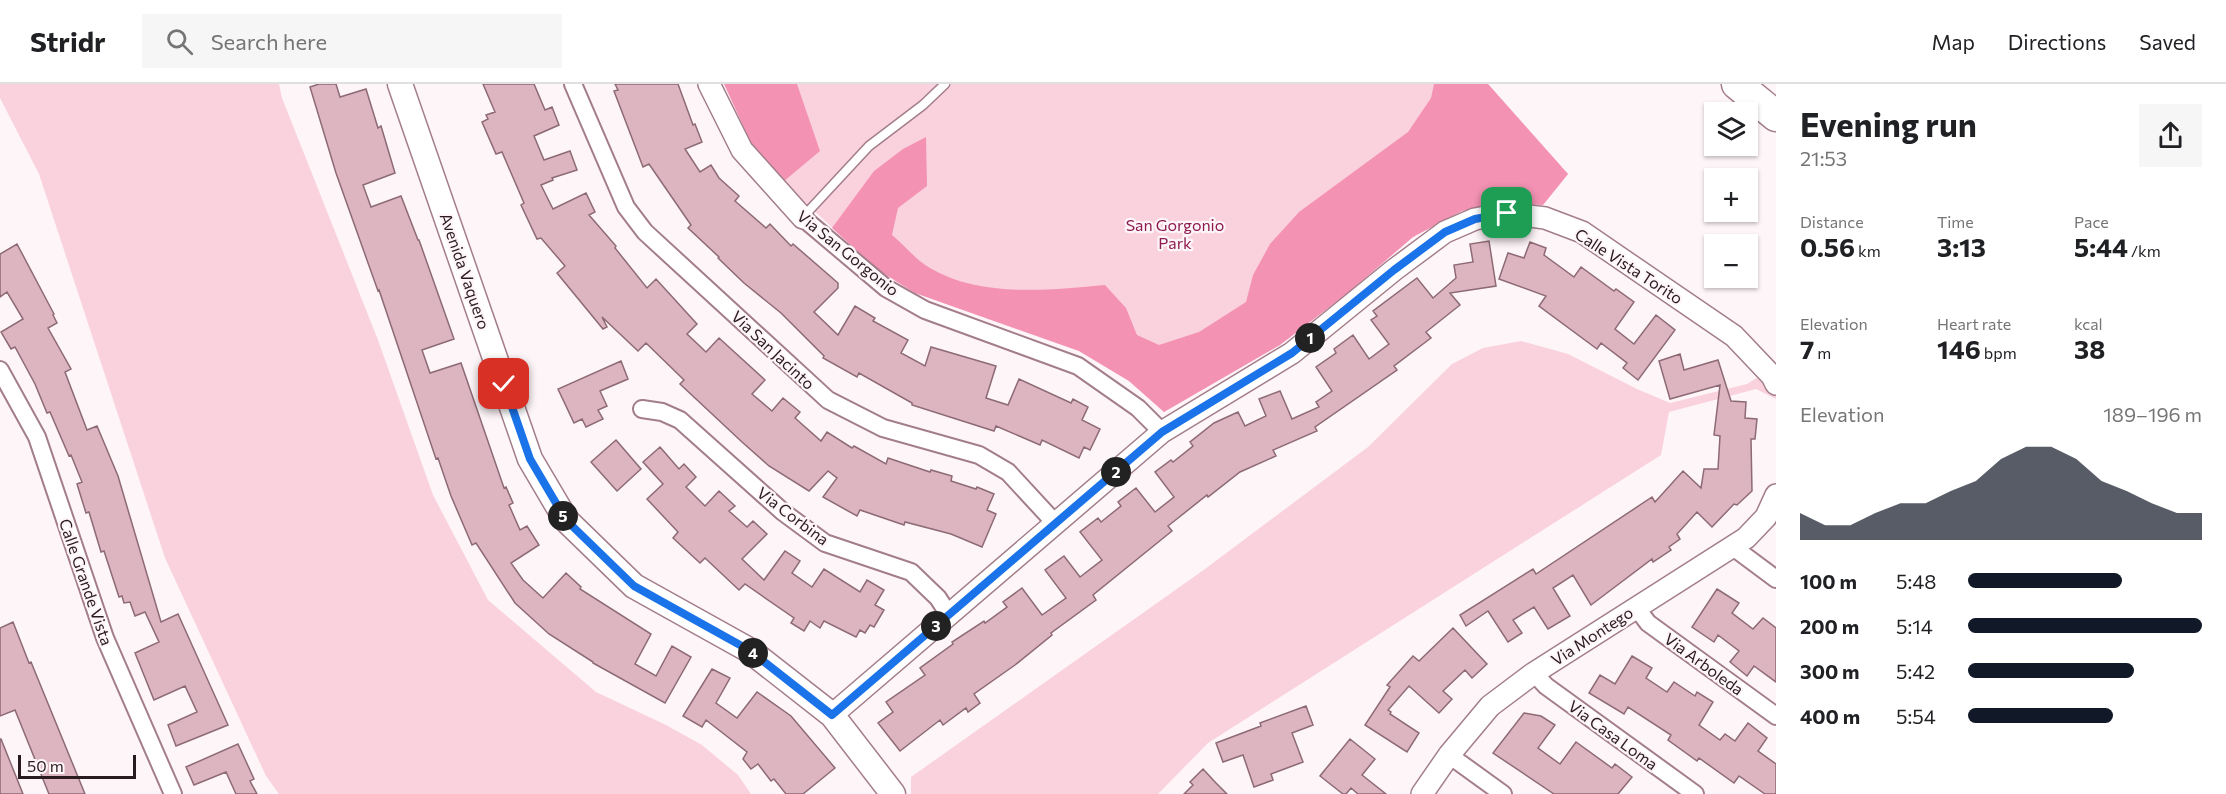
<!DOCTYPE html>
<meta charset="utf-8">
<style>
:root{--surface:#fff;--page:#f6f6f6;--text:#202124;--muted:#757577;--line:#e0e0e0;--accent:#111827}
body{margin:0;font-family:Commissioner,sans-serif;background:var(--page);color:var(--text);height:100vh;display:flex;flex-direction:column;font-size:22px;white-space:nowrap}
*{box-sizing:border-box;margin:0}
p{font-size:20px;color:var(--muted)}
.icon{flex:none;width:33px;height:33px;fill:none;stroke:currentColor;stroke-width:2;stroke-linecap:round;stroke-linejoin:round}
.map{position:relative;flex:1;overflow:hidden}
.drawer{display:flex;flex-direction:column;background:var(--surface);width:450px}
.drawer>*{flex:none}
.controls{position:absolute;left:1704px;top:18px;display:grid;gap:12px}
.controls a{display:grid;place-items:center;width:54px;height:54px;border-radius:0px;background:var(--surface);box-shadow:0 2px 4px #0004;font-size:30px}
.scale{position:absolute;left:18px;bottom:15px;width:118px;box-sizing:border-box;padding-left:6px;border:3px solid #291a1f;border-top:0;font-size:16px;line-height:21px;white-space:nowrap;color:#291a1f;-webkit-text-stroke:4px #fef5f8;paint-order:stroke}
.pin{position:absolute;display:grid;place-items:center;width:51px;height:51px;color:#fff;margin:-26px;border-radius:12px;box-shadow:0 3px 9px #0006}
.km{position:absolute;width:30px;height:30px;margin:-15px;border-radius:50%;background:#222;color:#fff;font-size:16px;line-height:30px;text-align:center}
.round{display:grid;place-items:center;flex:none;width:63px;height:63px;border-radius:0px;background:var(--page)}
.headline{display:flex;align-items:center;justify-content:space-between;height:102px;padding:0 24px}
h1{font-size:33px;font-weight:700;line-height:45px}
.metrics{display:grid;grid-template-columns:repeat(3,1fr);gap:9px;height:102px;padding:6px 24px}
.metrics div{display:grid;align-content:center}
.metrics b{font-size:26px;font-weight:700}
.metrics small{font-size:16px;font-weight:400}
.metrics p{font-size:16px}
.chart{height:168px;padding:12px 24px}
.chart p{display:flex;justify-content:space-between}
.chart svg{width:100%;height:108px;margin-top:6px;fill:var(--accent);opacity:.7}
ul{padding:0 24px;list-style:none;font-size:20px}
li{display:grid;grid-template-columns:96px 72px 1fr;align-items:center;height:45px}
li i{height:15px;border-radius:8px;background:var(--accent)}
header{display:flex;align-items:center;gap:36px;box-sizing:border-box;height:84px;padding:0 30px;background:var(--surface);border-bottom:2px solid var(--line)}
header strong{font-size:28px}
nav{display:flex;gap:33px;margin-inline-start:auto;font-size:21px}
.search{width:420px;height:54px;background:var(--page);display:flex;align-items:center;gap:15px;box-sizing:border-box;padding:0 21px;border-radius:0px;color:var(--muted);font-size:22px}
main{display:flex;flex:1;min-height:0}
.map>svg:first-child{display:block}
.green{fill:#fad2de}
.forest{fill:#f492b4}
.building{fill:#dcb5c1;stroke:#8d6a75;stroke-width:1.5}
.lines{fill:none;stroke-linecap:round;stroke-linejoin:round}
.service-casing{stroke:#a37e8a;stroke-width:11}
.minor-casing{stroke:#a37e8a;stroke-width:20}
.tertiary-casing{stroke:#a37e8a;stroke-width:24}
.secondary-casing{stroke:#a37e8a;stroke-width:27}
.motorway-casing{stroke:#a37e8a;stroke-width:33}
.service{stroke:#fff;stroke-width:8}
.minor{stroke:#fff;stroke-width:16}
.tertiary{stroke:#fff;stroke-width:21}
.secondary{stroke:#fff;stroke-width:24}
.motorway{stroke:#fff;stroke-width:30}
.route-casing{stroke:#fff;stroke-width:12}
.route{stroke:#1a73e8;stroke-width:8}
.labels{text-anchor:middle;stroke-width:4.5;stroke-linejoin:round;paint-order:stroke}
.park-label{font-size:16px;fill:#8c1b4f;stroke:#fef5f8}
.street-label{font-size:16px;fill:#291a1f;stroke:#fef5f8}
</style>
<header>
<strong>Stridr</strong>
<div class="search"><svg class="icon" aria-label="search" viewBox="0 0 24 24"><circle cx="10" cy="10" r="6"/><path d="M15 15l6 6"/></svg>Search here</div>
<nav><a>Map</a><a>Directions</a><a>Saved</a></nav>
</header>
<main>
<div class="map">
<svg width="1776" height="710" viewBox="0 0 1776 710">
<rect width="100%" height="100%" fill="#fef5f8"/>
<path class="green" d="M0 0H279L282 14 378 256 433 411 488 516 596 608 666 641 702 661 738 691 751 710H279L266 692 165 474 39 90 0 14Z
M724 0H1488L1568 90 1543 121 1507 119 1462 127 1413 153 1349 208 1280 261 1164 328 1129 297 1079 267 915 209 878 186 783 98Z
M1521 257 1568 270 1637 305 1670 319 1747 300 1776 282V315L1756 305 1669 328 1661 371 1208 659 1158 710H911V693L1205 485 1368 363 1452 280 1483 264Z"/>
<path class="forest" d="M724 0H797L820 67 783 98 755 68Z
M1434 0H1488L1568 90 1543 121 1507 119 1462 127 1413 153 1349 208 1280 261 1164 328 1129 297 1079 267 915 209 878 186 832 144 874 87 903 65 926 53 927 102 898 124 892 151C904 161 916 176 930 184 980 214 1049 206 1105 201L1126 224 1137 251 1159 261 1199 248 1246 218 1253 191 1270 160 1299 128 1408 48 1431 14Z"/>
<path class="building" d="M319 0H336L340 13 366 5 378 44 381 42 395 89 363 101 371 123 401 112 418 156H419L454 255 422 266 430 289 461 279 504 404 506 403 513 419 509 421 520 446 527 442 539 461 511 479 523 496 543 514 566 489 581 503 580 505 651 550 635 580 656 592 672 562 691 573 665 619 593 579V578L549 550 515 519 476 459 472 461 451 412 438 374 436 375 379 206 378 207 336 89 310 3Z
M483 0H534L545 26 552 23 559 41 534 52 544 76 570 67 577 86 552 94 553 96 541 101 553 125 586 109 595 128 589 131 616 162 615 164 647 204 656 195 697 240 687 250 706 268 719 254 765 296 752 310 772 327 783 314 800 328 795 334 821 357 827 348 852 364 854 362 886 380 888 374 930 388 931 386 952 392 951 397 976 405 977 403 994 410 987 426 996 430 982 463 951 450 905 438 904 441 860 426 857 432 823 413 837 394 828 387 809 407 769 382 742 358 680 300 684 296 646 259 638 267 602 233 607 243 603 245 557 189 565 182 541 154 537 155 521 121 524 119 502 68 496 70 482 38 488 35 486 31 495 28Z
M615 0H678L693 41 695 40 702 58 685 65 700 88 711 81 719 94 739 112 735 117 766 144 770 140 791 162 793 160 838 199V204L814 228 838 251 855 222 875 234 873 237 908 256 901 269 925 282 931 263 996 282 986 314 1008 321 1019 295 1071 319 1073 315 1088 323 1082 336 1100 345 1090 366 1084 363 1079 374 1042 356 1040 361 996 342 994 347 912 321V319L859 289 857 293 823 274 824 272 781 229 744 199 718 174 719 173 688 144 691 141 649 80 643 83 614 7 618 6Z
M1489 157 1496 202 1450 209 1460 221 1426 248 1431 254 1394 282 1397 286 1315 343 1317 347 1273 366 1276 372 1240 388 1208 413 1207 411 1168 442 1172 447 1093 511 1096 516 1051 549 1052 551 1015 581 974 610 980 619 968 628 966 624 943 641 940 636 900 667 878 639 893 628 886 618 925 591 920 584 953 560 952 558 984 537 985 539 1007 523 1003 518 1022 504 1042 531 1066 514 1045 486 1064 472 1080 493 1102 476 1080 448 1098 434 1101 438 1121 422 1118 418 1136 404 1155 428 1174 413 1155 388 1171 376 1173 378 1193 362 1190 358 1214 339 1238 328 1245 342 1266 332 1259 315 1280 307 1292 335 1319 323 1316 318 1332 307 1316 283 1336 269 1334 265 1353 251 1369 275 1389 260 1371 236 1377 232 1373 227 1417 194 1433 214 1456 194 1454 181 1473 178 1470 160Z
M1530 158 1546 164 1544 171 1574 193 1581 183 1614 207 1616 205 1634 218 1615 245 1634 260 1656 231 1675 246 1638 296 1623 284 1627 279 1601 259 1597 265 1539 222 1546 212 1499 195 1508 169 1524 174Z
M17 160 54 230 53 231 57 239 48 244 71 285 65 288 87 346 97 342 118 392 161 538 178 530 228 641 176 662 168 641 197 628 185 602 154 616 135 569 159 558 145 528 135 532 130 518 124 519 122 512 119 513 104 467 101 468 89 428 86 429 77 400 82 398 71 371 69 372 50 328 47 329 35 300 15 263 11 265 1 248 23 235 7 208 0 213V170Z
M1680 270 1684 286 1718 276 1731 317 1746 318 1745 334 1757 335 1755 355H1751L1752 407 1737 421 1734 420 1712 443 1697 428 1677 450 1680 455 1669 463 1671 466 1653 478 1652 475 1591 521 1573 491 1553 504 1570 532 1548 545 1534 523 1513 536 1522 549 1508 558 1488 527 1466 542 1460 531 1533 485 1536 490 1652 413 1655 418 1683 387 1701 404 1704 385H1718L1720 352 1714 351 1720 301 1670 315 1659 277Z
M621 277 628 295 600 307 607 322 598 326 603 335 586 343 582 335 574 339 558 305Z
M616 356 641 385 617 407 591 378Z
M660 363 679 385 684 380 696 393 686 403 705 422 719 407 735 422 729 427 747 443 753 437 767 450 742 475 764 496 785 467 800 477 792 489 812 503 824 485 860 508 867 496 884 506 875 521 884 526 874 543 870 541 865 549 860 546 856 553 824 537 820 544 810 537 804 547 791 539 794 534 745 500 739 506 705 474 700 479 673 454 678 448 647 415 663 400 643 378Z
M1717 505 1739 519 1732 529 1753 545 1763 534 1776 544V598L1754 582 1747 592 1730 578 1739 567 1718 551 1714 558 1692 543Z
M13 538 29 579 31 578 85 710H49L15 626 0 632V544Z
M1453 544 1487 580 1472 594 1465 586 1443 607 1452 615 1439 629 1409 602 1388 626 1391 628 1390 630 1419 649 1407 668 1365 641 1390 603 1387 601 1413 572 1419 577Z
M1632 572 1652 584 1646 594 1667 608 1674 598 1695 612 1697 608 1713 618 1699 641 1720 656 1725 650 1735 657 1748 639 1767 654 1758 667 1776 680V710H1765L1739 692 1734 699 1699 674 1697 677 1668 656 1671 651 1628 623 1624 630 1589 609 1600 591 1615 600Z
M712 585 730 594 716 619 737 634 757 608 791 632 835 684 803 710H786L774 695 771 697 758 680 751 685 743 675 747 668 706 636 702 643 683 632Z
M1306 622 1313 641 1292 649 1303 678 1271 690 1273 696 1254 703 1243 671 1223 678 1216 659 1261 642 1260 639Z
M1524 629 1541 632 1555 641 1538 664 1560 680 1576 658 1612 684 1615 680 1632 693 1618 710H1554L1493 669Z
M0 655H1L23 710H0Z
M1350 655 1375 675 1362 691 1386 710H1358L1351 704 1346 710H1343L1320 692Z
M238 660 254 695 250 697 257 710H236L226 688 194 701 186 683Z
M1203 685 1216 699 1227 710H1184L1193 701 1190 698Z"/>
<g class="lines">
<defs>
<path id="service" d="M803 133 869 62 923 21 945 0"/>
<path id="minor" d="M573 0 626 123 645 148 828 316 883 344 979 371 1008 388 1056 440
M803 134 886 204 925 226 1078 282 1138 324 1162 348
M0 286 37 353 105 554 173 710
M642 325 662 328 680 336 783 428 825 459 911 488 938 514 949 531
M1733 463 1776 495
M1636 523 1648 539 1776 632
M1534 589 1546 602 1695 710
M1449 671 1503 710"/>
<path id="tertiary" d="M709 0 742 66 803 134
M832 631 1162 348 1292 269 1394 186 1445 148 1475 135 1507 129 1545 134 1582 148 1734 252 1772 292 1776 300
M1422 710 1449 671 1490 622 1534 589 1746 454 1766 433 1776 411"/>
<path id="secondary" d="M400 0 530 375 566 436 634 502 749 566 832 631 893 710"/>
<path id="motorway" d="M1737 0 1776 32"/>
</defs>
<use href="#service" class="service-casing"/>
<use href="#minor" class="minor-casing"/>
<use href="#tertiary" class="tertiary-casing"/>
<use href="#secondary" class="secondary-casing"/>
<use href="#motorway" class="motorway-casing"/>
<use href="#service" class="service"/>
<use href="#minor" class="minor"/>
<use href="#tertiary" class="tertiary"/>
<use href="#secondary" class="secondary"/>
<use href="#motorway" class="motorway"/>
</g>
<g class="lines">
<defs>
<path id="route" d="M504 300 530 375 566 436 634 502 749 566 832 631 1162 348 1292 269 1394 186 1445 148 1475 135 1507 129"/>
</defs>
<use href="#route" class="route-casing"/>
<use href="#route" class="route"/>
</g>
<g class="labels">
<g class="park-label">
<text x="1175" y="147">San Gorgonio<tspan x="1175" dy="18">Park</tspan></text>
</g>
<g class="street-label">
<text transform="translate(848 169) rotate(39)" y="6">Via San Gorgonio</text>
<text transform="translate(1629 182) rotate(33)" y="6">Calle Vista Torito</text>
<text transform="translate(465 187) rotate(71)" y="6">Avenida Vaquero</text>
<text transform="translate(773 266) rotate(43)" y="6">Via San Jacinto</text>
<text transform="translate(793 432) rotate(37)" y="6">Via Corbina</text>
<text transform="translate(86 498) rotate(71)" y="6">Calle Grande Vista</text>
<text transform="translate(1592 552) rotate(-33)" y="6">Via Montego</text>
<text transform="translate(1704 580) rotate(36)" y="6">Via Arboleda</text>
<text transform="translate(1613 651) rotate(36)" y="6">Via Casa Loma</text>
</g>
</g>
</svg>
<div class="controls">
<a><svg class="icon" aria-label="layers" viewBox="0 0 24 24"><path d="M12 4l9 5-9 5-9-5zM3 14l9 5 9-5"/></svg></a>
<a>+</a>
<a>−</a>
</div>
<div class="scale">50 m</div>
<div class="pin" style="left:1507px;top:129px;background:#1e9e55"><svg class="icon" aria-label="arrive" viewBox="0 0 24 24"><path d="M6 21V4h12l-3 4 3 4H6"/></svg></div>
<div class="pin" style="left:504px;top:300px;background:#d93025"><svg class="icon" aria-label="check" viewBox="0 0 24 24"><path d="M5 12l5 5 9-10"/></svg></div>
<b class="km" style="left:1310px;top:254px">1</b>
<b class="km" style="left:1116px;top:388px">2</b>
<b class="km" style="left:936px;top:542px">3</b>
<b class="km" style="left:753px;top:569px">4</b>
<b class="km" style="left:563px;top:432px">5</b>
</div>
<section class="drawer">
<div class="headline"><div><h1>Evening run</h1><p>21:53</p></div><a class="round"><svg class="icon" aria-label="share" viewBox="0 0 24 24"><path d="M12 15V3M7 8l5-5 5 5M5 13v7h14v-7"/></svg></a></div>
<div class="metrics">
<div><p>Distance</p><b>0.56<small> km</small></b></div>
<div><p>Time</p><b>3:13</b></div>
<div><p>Pace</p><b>5:44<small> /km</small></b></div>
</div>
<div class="metrics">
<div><p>Elevation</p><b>7<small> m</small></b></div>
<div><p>Heart rate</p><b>146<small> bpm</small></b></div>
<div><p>kcal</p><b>38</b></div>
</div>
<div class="chart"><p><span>Elevation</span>189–196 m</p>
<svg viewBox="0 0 160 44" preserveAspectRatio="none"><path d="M0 44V33L10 38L20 38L30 33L40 29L50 29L60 24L70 20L80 11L90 6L100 6L110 11L120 20L130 24L140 29L150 33L160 33V44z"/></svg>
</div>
<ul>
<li><b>100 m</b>5:48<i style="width:66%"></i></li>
<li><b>200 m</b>5:14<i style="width:100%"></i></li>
<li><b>300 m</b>5:42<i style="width:71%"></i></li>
<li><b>400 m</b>5:54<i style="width:62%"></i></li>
</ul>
</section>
</main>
